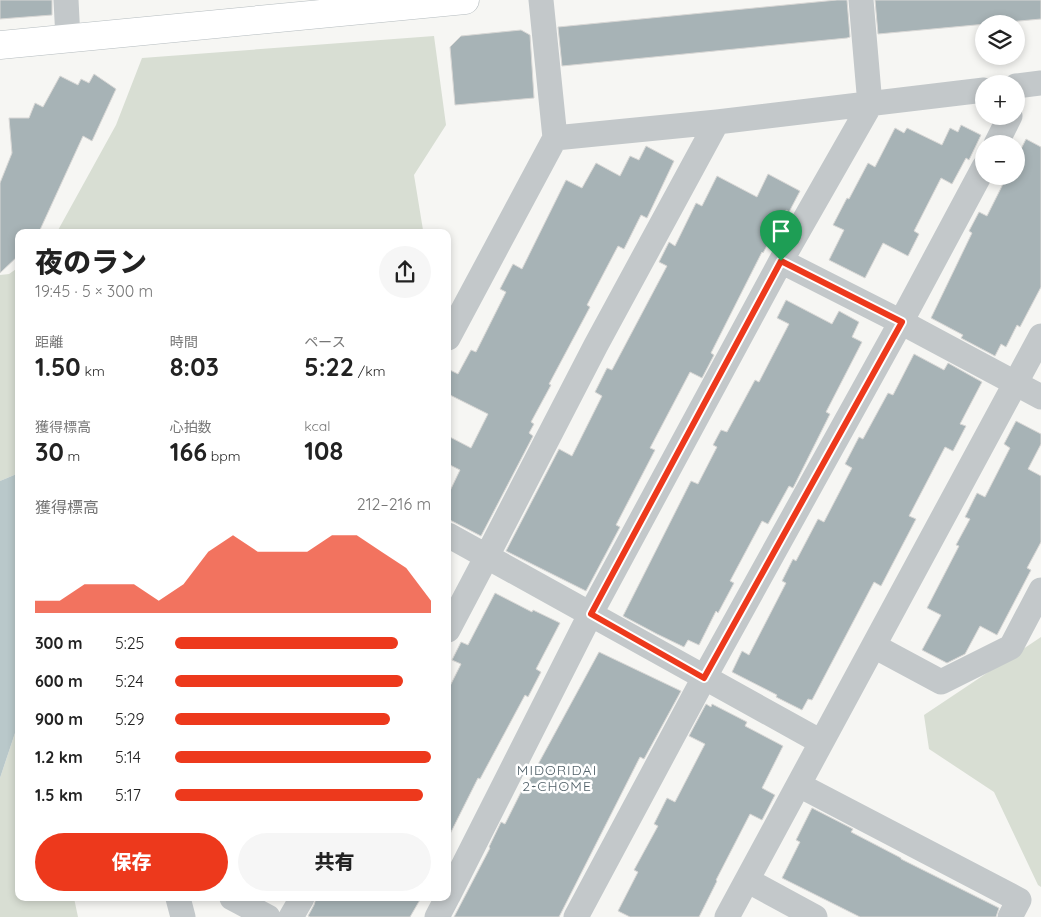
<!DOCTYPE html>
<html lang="ja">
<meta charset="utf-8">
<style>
:root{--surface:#fff;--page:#f6f6f6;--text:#222;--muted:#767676;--accent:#ed391c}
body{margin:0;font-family:Quicksand,"Noto Sans JP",sans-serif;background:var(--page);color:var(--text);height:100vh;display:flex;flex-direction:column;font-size:19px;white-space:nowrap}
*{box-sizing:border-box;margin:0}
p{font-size:16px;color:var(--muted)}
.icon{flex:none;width:28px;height:28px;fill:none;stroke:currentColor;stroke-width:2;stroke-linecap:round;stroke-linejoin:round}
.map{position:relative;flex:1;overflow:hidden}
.details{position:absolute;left:15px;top:229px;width:436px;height:672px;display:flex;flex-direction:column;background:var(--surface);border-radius:10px;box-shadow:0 2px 8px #0003}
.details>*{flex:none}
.tools{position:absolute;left:975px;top:15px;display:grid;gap:10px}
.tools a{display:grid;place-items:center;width:50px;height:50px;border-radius:50%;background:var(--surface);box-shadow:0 2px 8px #0003;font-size:25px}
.pin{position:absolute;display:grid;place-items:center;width:42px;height:42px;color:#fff;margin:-51px -21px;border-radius:50% 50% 50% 0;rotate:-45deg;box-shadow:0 0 5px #0007}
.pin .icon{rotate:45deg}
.round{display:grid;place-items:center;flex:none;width:52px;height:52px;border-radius:26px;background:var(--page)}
.head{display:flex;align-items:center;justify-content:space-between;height:85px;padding:0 20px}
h1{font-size:28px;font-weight:800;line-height:38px}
.stats{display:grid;grid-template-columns:repeat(3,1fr);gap:8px;height:85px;padding:5px 20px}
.stats div{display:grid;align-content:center}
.stats b{font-size:25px;font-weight:800}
.stats small{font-size:14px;font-weight:400}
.stats p{font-size:14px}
.chart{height:140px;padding:10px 20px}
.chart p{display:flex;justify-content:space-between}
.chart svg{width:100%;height:90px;margin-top:5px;fill:var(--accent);opacity:.7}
.action{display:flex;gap:10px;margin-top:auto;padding:10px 20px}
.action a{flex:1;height:58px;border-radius:30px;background:var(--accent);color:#fff;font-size:20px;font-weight:800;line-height:58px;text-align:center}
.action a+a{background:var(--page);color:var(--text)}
ul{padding:0 20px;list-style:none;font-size:16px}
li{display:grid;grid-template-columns:80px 60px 1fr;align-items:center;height:38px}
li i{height:12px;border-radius:6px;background:var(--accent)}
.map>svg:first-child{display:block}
.green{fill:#d8ded3}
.water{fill:#b9c8ca}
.building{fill:#a7b3b6;stroke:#d8d7d5}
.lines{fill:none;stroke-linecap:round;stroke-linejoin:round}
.secondary-casing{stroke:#b5bcbf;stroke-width:29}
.street{stroke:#c3c8ca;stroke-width:25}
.secondary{stroke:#fff;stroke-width:28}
.route-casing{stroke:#fff;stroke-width:10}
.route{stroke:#ed391c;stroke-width:6}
.labels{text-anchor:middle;stroke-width:5;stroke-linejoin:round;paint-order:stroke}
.neighbourhood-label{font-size:14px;letter-spacing:1px;fill:#52626a;stroke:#fff}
</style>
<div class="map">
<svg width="1041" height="917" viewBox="0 0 1041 917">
<rect width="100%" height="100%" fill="#f6f6f3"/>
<path class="green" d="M434 36 446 125 414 175 423 230 422 232H57L116 125 142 58Z
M19 267V473L0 481V275L9 274Z
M1041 637V887L1038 885 994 792 929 749 924 715Z
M19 721V898H74L78 917H0V778Z"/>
<path class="water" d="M19 473V721L0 778V481Z"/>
<path class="building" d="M0 0H52V15L0 19Z
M837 0H847L850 37 847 38 562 66 558 27Z
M875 0H1041V19L878 34Z
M521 30 530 35 534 98 455 105 450 47 461 36Z
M94 74 116 89 92 141 83 136 39 232H19V255L0 273V183L12 153 9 118H29L35 103 43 107 60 76 78 85 81 79 89 83Z
M961 125 981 135 969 160 966 158 952 184 941 178 914 231 919 234 908 256 883 243 865 278 829 260 844 230 833 225 847 198 849 199 868 163 875 167 895 128 904 133 907 128 942 145 950 128 958 132Z
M1026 139 1041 147V287L1020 327 1017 325 1006 347 1001 344 995 356 961 338 963 335 931 318 972 233 969 231 979 212 987 216 1007 176H1016L1017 157Z
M646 146 674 161 647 218 641 215 624 249 618 246 587 305 590 307 549 384 551 385 531 422 534 424 529 433 533 436 481 536 448 519V495L460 470 448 464V436L471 448 488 414 448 394V369L458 374 471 350 476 352 506 292 500 289 513 264 522 269 566 180 582 188 596 163 620 176 630 156 639 160Z
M768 174 800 191 789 212 786 210 763 253 762 252 711 353 714 355 702 378 690 372 650 448 655 450 616 525 620 527 586 591 506 551 559 449 572 456 602 396 595 392 607 368 612 370 667 266 659 262 669 242 675 246 696 203 702 206 717 176 757 197Z
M786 300 832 324 839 311 859 322 852 337 862 342 826 412 830 414 793 488 789 486 768 524 762 521 730 581 734 583 718 613 716 611 699 645 688 640 684 647 657 634 623 616 691 481 698 484 717 447 713 445 721 430 727 432 755 380 759 382 789 324 777 318Z
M914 354 944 370 948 363 982 382 960 424 966 426 953 451 945 447 909 516 916 519 881 586 874 582 812 700 808 699 802 710 776 697 777 695 732 672 742 651 749 655 786 583 782 581 793 559 796 561 818 519 824 522 852 468 845 464 859 437 863 439 888 393 893 395Z
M1016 421 1041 434V444L1028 469 1041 476V542L1027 568 1031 570 997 635 980 626 965 654 947 663 922 650 941 615 927 608 959 546 956 545 970 519 965 517 977 493 985 497 1010 448 1004 444Z
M495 593 532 612 533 610 560 623 536 669 541 672 528 697 525 695 480 779 478 778 448 838V690L461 664 452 660 461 642 468 645Z
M599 652 681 691 644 759 640 757 559 917H454L490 848 489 847 501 822 505 824 527 780 529 781Z
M706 704 711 707 712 704 747 722 745 726 783 746 762 788 775 795 762 820 750 814 716 880 717 881 699 917H630L618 911 638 872 634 870 658 826 654 824 667 798 675 802 705 744 689 736Z
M812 808 853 829 851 832 901 858V859L999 908 996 917H860L782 878 800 842 796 840Z
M316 898H421L410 917H310L308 916 314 905Z"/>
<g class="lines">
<defs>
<path id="secondary" d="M0 45 465 0"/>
</defs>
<use href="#secondary" class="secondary-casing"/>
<path class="street" d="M66 0 68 39
M541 0 555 138 717 122 984 90
M1016 86 1041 83
M996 144 1010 116
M781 261 901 322 1041 397
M448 338 555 138
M448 535 821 742
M448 630 487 556 596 345 717 122
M874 646 941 682 1011 647 1041 590
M799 785 1019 900 1010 917
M747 880 815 917
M448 896 591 613 781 261 870 105 861 0
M178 898 183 917
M232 898 268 917
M291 917 302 898
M437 917 447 898
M576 917 704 678 901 322 984 167
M727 917 1041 336"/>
<use href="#secondary" class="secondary"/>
</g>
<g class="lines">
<defs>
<path id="route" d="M781 261 902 322 704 678 591 614Z"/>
</defs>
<use href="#route" class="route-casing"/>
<use href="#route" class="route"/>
</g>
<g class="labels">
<g class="neighbourhood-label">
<text x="557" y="775">MIDORIDAI<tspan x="557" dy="16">2-CHOME</tspan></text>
</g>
</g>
</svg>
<div class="tools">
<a><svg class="icon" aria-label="layers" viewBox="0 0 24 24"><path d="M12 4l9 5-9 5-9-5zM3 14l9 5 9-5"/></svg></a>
<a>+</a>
<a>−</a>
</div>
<div class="pin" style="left:781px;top:261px;background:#1e9e55"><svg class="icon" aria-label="arrive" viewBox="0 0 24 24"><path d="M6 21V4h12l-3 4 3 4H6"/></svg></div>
<section class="details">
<div class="head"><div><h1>夜のラン</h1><p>19:45 · 5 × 300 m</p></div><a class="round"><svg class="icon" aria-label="share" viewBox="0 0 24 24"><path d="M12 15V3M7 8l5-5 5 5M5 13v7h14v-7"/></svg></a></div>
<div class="stats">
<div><p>距離</p><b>1.50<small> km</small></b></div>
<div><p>時間</p><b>8:03</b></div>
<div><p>ペース</p><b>5:22<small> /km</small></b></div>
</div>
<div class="stats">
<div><p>獲得標高</p><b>30<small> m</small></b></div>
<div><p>心拍数</p><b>166<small> bpm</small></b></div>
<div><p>kcal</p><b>108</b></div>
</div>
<div class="chart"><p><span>獲得標高</span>212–216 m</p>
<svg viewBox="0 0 160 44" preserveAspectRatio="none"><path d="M0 44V38L10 38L20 30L30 30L40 30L50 38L60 30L70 14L80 6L90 14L100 14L110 14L120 6L130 6L140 14L150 22L160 38V44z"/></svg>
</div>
<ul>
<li><b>300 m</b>5:25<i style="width:87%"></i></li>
<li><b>600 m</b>5:24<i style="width:89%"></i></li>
<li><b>900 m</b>5:29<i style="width:84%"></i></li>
<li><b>1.2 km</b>5:14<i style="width:100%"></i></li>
<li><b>1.5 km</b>5:17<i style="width:97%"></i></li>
</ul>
<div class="action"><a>保存</a><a>共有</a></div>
</section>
</div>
